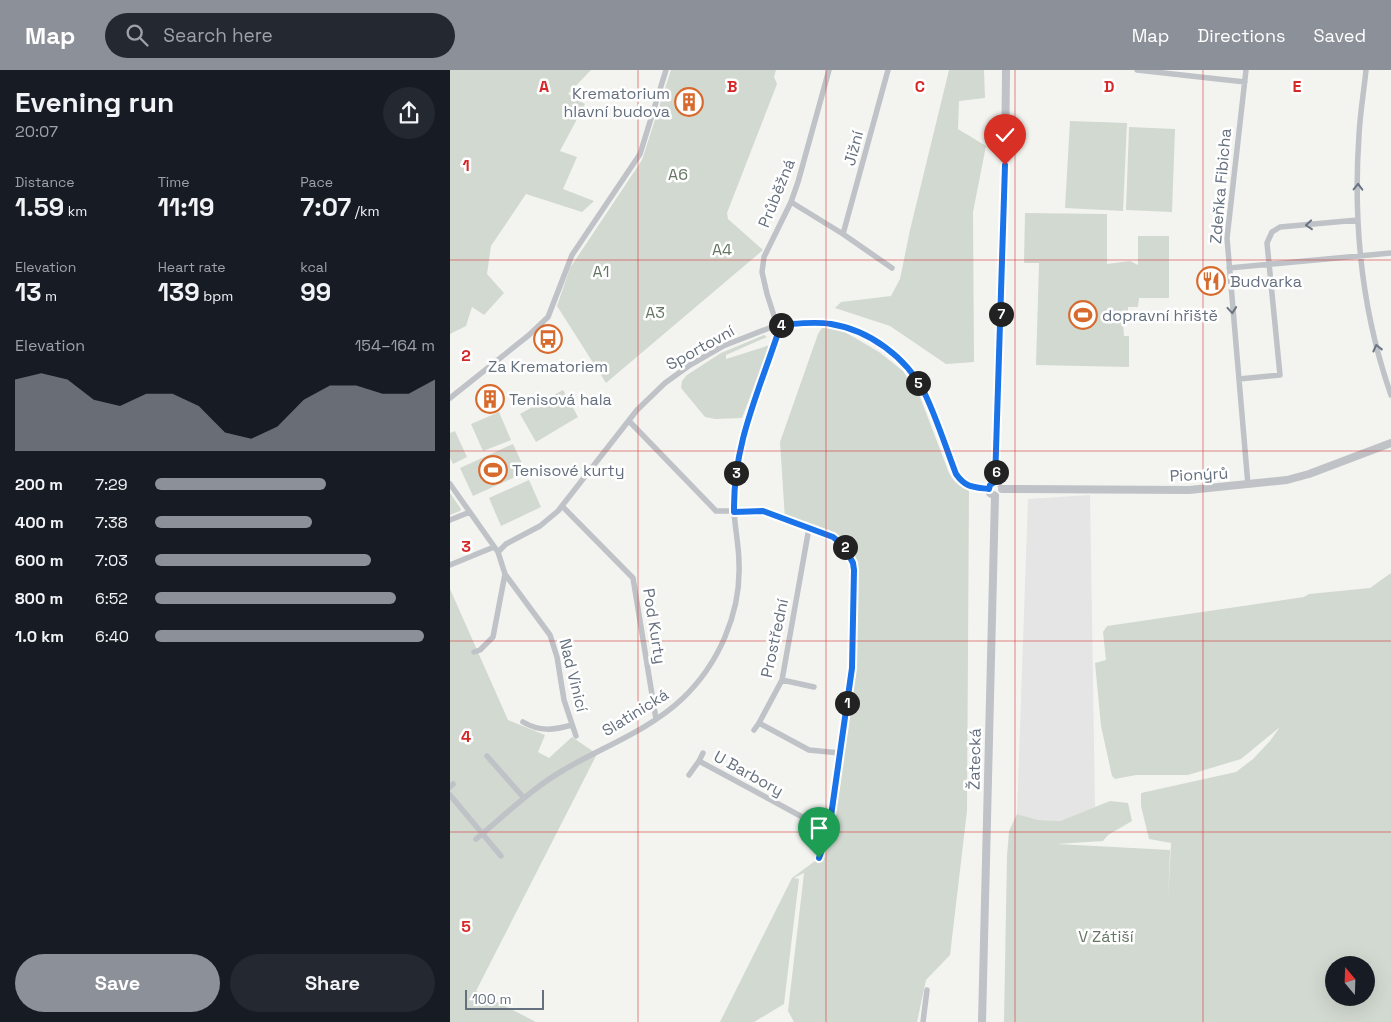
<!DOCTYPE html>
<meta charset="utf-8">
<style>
:root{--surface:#171b24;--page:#242831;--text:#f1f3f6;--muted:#9ea1a6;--accent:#8c9099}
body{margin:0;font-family:"Space Grotesk",sans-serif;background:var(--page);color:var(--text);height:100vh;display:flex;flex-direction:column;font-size:19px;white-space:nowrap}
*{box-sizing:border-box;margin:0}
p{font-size:16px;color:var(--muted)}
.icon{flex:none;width:28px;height:28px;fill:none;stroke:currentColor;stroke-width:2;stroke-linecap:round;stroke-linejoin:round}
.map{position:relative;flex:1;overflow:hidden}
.details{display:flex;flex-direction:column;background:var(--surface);width:450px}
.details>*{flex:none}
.needle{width:32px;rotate:341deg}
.fabs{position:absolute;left:875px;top:886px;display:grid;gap:10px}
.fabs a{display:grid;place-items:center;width:50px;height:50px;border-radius:50%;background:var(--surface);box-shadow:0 5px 20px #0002;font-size:25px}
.scale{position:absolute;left:15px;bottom:12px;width:79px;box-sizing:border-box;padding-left:5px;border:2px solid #65707f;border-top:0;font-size:14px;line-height:18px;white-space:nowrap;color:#65707f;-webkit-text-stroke:4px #fff;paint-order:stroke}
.pin{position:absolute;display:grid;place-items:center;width:42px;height:42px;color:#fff;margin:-51px -21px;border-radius:50% 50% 50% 0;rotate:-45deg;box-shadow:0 0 5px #0007}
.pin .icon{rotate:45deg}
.km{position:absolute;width:25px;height:25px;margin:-12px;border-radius:50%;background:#222;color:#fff;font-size:14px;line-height:25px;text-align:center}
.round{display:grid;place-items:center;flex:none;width:52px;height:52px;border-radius:26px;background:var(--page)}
.overview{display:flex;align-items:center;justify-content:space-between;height:85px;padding:0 15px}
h1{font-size:28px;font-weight:800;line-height:38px}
.stats{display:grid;grid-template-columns:repeat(3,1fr);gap:8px;height:85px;padding:5px 15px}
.stats div{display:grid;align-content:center}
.stats b{font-size:25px;font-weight:800}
.stats small{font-size:14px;font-weight:400}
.stats p{font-size:14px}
.chart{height:140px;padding:10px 15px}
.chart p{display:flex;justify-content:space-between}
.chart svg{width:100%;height:90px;margin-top:5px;fill:var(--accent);opacity:.7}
.cta{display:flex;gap:10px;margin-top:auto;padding:10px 15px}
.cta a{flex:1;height:58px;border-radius:30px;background:var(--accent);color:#fff;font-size:20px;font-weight:800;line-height:58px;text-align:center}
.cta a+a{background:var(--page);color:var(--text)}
ul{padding:0 15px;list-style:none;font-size:16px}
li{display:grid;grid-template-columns:80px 60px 1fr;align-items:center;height:38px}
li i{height:12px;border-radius:6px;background:var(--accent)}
header{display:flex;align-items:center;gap:30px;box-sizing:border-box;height:70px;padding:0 25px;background:var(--accent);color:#fff}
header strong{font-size:24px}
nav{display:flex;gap:28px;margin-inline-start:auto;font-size:18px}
.search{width:350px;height:45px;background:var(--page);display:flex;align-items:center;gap:12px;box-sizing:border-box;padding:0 18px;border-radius:28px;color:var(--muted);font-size:19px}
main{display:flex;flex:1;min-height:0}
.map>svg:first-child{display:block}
.built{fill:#e4e5e4}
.green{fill:#d2d9d0;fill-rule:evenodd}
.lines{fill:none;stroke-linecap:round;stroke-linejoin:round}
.minor{stroke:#bfc2c6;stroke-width:5.5}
.tertiary{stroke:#bfc2c6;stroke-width:8}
.oneway{stroke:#6a7483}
.route-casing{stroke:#fff;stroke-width:10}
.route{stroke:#1a73e8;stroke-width:6}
.grid{fill:none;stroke:#d62828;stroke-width:1;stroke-opacity:0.55}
.labels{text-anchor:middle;stroke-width:5;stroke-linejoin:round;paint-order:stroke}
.poi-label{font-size:16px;fill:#65707f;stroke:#fff;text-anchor:start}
.street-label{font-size:16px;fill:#65707f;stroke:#fff}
.park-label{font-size:16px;fill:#657763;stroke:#fff}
.grid-label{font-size:16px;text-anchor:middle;font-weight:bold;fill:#d62828;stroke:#fff;stroke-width:5;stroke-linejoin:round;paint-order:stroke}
</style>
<header>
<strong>Map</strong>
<div class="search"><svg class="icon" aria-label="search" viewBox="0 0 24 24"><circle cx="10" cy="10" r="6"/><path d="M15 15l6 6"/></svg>Search here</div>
<nav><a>Map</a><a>Directions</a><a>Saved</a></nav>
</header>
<main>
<section class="details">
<div class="overview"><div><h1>Evening run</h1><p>20:07</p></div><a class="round"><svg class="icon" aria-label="share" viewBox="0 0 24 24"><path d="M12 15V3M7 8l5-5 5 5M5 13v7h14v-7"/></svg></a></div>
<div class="stats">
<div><p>Distance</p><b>1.59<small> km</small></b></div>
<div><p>Time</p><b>11:19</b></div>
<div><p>Pace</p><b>7:07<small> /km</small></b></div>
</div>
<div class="stats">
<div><p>Elevation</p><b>13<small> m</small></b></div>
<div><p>Heart rate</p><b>139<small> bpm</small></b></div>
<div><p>kcal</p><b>99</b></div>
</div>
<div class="chart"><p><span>Elevation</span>154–164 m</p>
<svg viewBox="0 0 160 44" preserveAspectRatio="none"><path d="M0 44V9L10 6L20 9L30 19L40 22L50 16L60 16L70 22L80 35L90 38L100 32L110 19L120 12L130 12L140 16L150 16L160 9V44z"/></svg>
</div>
<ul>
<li><b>200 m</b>7:29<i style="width:61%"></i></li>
<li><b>400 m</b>7:38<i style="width:56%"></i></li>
<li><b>600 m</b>7:03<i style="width:77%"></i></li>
<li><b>800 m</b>6:52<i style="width:86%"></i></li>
<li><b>1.0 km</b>6:40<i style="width:96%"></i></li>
</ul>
<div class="cta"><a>Save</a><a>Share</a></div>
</section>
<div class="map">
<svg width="941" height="952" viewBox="0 0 941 952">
<rect width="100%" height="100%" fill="#f3f4f0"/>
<path class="built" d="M640 425 645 737 610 751 588 750 567 744 578 429Z"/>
<path class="green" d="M0 0H141L118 24 135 34 110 81 127 87 113 119 144 131 132 142 76 124 41 176 37 204 54 223 34 245 22 237 16 256 0 264Z
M221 0H326L324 7 327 14 277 143 278 149 313 180 156 313 107 236 120 198 192 90Z
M499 0H534L535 28 509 31 508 59 536 76 523 142 524 292 496 294 440 256 385 238 391 232 441 226 450 209 460 160Z
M620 51 677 53 673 141 615 138Z
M679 57 725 59 722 142 676 140Z
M575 143 657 144V194L680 191 688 195V166H719V228H689L688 237H678V253H673L674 266H679V297L586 295 589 193H574Z
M374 255 388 258 429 282 453 301 470 327 499 403 505 412 519 421 517 741 500 885 476 910 467 952H344L338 941 354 803 344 808 349 809 334 934 304 952H270L342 808 369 788 379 760 402 598 404 500 396 479 381 466 335 449 330 372 368 264Z
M314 265 317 267 276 285V289L320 275 292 348 265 349 255 347 231 318 232 311 237 305 271 283Z
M113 320 128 347 86 372 70 344Z
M49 342 61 370 33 381 21 354Z
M5 361 17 387 3 394 0 388V363Z
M63 374 76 402 23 426 10 398Z
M79 410 91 437 51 456 39 428Z
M0 423 11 439 10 441 0 445Z
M941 503V952H554L557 786 559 761 567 744 588 750 610 751 660 731 678 733 682 751 658 765 653 771 607 774 720 780 718 830 721 773 699 769 691 736V723L786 702 803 689 820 671 830 657 791 689 738 705H686L665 709 662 706 651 656 645 593 656 590 653 562 657 556 854 527 859 524 920 518ZM884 895H916V928H884Z
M0 519 58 650 95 665 88 682 99 688 122 667 147 684 26 921 86 952H0Z"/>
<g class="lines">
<path class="minor" d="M687 0 795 12
M796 0 777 168 798 415
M916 0C914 21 910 43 909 65 903 152 912 242 941 325
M341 132 393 164 442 198
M393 164 438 0
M779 198 941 183
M789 309 830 305 817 173 822 162 830 157 908 150
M0 328 79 265 98 247 122 185 190 84 216 0
M179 351 266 441H313L383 467 395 476 403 493 404 545 402 598 379 760 369 788
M0 414 48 482 55 504 43 567 30 580 24 582
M112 436 183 508 206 649
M0 450 20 442
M359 458 332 610 309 653 359 680 390 683
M48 482 56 474 90 456 108 441 187 340 215 313 240 295 273 276 327 255 381 253 411 263 441 282 460 300 474 322 506 404C516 418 523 417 539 419
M0 495 44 477
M55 504 100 565 107 587 114 630 126 666
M332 610 364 617
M73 652C90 662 104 660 122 655
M304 660 309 653
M37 686 74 728
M249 691 253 683
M239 705 249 691 369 756 379 760
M0 717 3 714
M0 725 51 786
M26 769C54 746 81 719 112 701 152 677 198 661 232 629 268 595 291 544 289 494 289 476 285 459 284 441 283 426 285 411 287 396 293 351 313 309 327 266V255L317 224 312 202 314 187 341 132 348 112 379 0
M473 952 477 920"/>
<path class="tertiary" d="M545 413 555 95 556 0
M552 419 739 420 837 410 859 404 941 373
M545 426 540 423 539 417 543 413H548
M532 952 545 426"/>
</g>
<defs><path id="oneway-chevron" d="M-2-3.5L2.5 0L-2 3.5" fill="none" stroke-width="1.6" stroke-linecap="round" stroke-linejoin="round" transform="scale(1.25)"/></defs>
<g class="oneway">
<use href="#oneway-chevron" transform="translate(908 117) rotate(-89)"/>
<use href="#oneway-chevron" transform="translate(859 155) rotate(175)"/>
<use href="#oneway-chevron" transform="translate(782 240) rotate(85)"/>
<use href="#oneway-chevron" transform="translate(927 278) rotate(-104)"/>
</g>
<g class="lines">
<defs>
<path id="route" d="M369 788 379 760 402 598 404 500 403 493 394 476 383 467 313 441 284 442C283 376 307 326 327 266V255C345 254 364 251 381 254 419 260 456 287 474 322 486 346 496 378 506 404 516 418 523 417 539 419L540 415 545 412 555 95"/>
</defs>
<use href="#route" class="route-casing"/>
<use href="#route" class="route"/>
</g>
<path class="grid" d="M188 0V952M376 0V952M565 0V952M753 0V952M0 190H941M0 381H941M0 571H941M0 762H941"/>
<defs>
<symbol id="building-ring" viewBox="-11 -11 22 22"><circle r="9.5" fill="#fff" stroke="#d76b2d" stroke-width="1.5"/><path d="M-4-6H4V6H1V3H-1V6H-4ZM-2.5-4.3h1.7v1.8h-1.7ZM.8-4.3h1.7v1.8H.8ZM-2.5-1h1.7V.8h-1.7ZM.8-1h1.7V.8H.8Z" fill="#d76b2d"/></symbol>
<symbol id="restaurant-ring" viewBox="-11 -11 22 22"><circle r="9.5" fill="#fff" stroke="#d76b2d" stroke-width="1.5"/><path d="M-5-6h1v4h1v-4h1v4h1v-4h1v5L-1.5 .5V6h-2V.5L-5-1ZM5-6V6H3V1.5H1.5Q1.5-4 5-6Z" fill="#d76b2d"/></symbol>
<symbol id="stadium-ring" viewBox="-11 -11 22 22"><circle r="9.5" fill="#fff" stroke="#d76b2d" stroke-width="1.5"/><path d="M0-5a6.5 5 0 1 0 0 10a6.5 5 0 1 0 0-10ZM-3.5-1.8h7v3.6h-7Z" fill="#d76b2d"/></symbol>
<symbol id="bus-ring" viewBox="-11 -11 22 22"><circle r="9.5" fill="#fff" stroke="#d76b2d" stroke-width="1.5"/><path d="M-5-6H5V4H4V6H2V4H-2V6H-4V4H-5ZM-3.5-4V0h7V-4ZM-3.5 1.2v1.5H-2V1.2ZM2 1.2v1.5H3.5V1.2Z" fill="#d76b2d"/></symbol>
</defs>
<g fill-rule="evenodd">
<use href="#building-ring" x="223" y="16" width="32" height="32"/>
<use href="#restaurant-ring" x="745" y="195" width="32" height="32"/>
<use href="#stadium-ring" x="617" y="229" width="32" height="32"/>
<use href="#bus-ring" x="82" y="253" width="32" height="32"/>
<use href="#building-ring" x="24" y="313" width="32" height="32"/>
<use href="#stadium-ring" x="27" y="384" width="32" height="32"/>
</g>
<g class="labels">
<g class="poi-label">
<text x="220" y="29" text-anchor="end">Krematorium<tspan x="220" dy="18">hlavní budova</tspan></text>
<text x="780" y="217">Budvarka</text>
<text x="652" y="251">dopravní hřiště</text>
<text x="98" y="302" text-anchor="middle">Za Krematoriem</text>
<text x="59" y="335">Tenisová hala</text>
<text x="62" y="406">Tenisové kurty</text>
</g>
<g class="street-label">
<text transform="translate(403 78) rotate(-75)" y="6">Jižní</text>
<text transform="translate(770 116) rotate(-85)" y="6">Zdeňka Fibicha</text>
<text transform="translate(326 123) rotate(-68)" y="6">Průběžná</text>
<text transform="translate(250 277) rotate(-29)" y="6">Sportovní</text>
<text transform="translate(749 404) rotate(-3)" y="6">Pionýrů</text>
<text transform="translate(205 556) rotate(81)" y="6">Pod Kurty</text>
<text transform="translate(324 568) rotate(-78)" y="6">Prostřední</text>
<text transform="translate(124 605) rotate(76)" y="6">Nad Vinicí</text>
<text transform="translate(185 642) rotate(-32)" y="6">Slatinická</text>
<text transform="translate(524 689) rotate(-89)" y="6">Žatecká</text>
<text transform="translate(299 703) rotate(29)" y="6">U Barbory</text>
</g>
<g class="park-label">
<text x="228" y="110">A6</text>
<text x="272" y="185">A4</text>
<text x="151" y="207">A1</text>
<text x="205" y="248">A3</text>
<text x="656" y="872">V Zátiší</text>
</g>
</g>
<g class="grid-label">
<text x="94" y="22">A</text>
<text x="282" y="22">B</text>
<text x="470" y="22">C</text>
<text x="659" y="22">D</text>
<text x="847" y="22">E</text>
<text x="16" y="101">1</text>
<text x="16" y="291">2</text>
<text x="16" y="482">3</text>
<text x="16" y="672">4</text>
<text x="16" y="862">5</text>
</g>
</svg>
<div class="fabs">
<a><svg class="needle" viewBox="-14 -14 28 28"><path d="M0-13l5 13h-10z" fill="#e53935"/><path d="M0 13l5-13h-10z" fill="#9ea1a6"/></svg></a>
</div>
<div class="scale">100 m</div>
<div class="pin" style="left:369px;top:788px;background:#1e9e55"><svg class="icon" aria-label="arrive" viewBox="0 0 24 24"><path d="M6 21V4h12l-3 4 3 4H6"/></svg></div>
<div class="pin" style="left:555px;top:95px;background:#d93025"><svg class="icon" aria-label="check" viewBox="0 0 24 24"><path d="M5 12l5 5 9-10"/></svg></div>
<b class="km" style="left:397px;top:633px">1</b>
<b class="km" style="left:395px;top:477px">2</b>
<b class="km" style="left:286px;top:403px">3</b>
<b class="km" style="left:331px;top:255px">4</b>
<b class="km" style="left:468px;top:313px">5</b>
<b class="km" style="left:546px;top:402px">6</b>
<b class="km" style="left:551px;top:244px">7</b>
</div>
</main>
